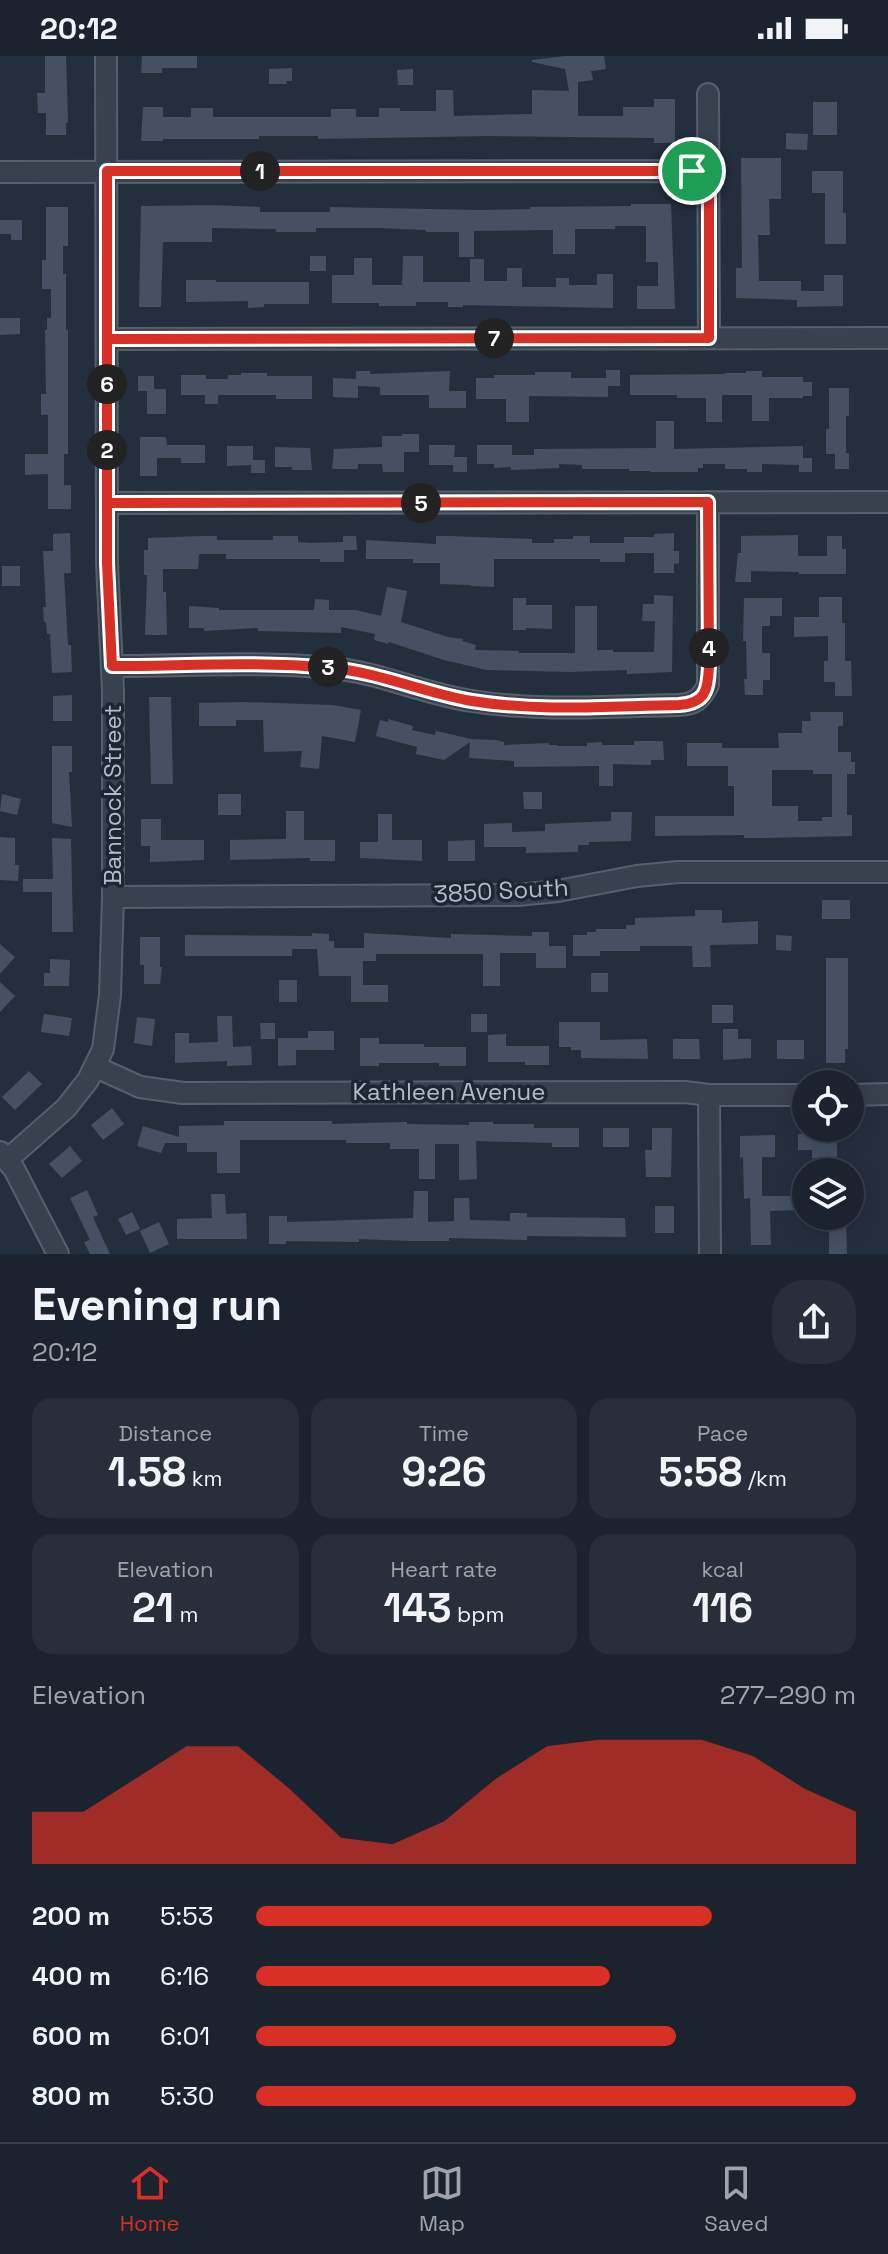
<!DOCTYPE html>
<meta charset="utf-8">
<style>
:root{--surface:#1b232e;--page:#282f3a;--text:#f1f3f6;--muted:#a0a4aa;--line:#39404a;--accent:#d93025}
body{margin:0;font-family:"Space Grotesk",sans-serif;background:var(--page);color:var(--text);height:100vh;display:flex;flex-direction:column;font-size:30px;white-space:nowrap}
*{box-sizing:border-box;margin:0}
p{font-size:26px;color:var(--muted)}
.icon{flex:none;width:44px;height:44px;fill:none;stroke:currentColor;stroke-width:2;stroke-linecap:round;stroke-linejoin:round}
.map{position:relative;height:1198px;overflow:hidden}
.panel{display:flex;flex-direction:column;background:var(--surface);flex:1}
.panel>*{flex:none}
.buttons{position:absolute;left:792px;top:1014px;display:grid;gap:16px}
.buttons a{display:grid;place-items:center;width:72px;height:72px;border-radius:50%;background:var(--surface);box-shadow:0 4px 20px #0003,0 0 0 2px var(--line);font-size:40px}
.pin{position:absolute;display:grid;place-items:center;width:68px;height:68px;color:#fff;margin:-34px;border:4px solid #fff;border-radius:50%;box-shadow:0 2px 8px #0007}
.km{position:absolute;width:40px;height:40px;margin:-20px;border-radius:50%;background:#222;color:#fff;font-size:22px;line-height:40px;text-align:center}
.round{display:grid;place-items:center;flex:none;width:84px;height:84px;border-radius:32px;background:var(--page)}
.head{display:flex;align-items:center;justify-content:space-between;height:136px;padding:0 32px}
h1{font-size:44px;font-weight:700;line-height:60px}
.metrics{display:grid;grid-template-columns:repeat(3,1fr);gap:12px;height:136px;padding:8px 32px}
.metrics div{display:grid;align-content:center;border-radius:20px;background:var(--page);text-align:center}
.metrics b{font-size:40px;font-weight:700}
.metrics small{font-size:22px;font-weight:400}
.metrics p{font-size:22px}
.chart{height:224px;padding:16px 32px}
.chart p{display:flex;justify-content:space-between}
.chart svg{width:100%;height:144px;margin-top:8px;fill:var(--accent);opacity:.7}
ul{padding:0 32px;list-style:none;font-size:26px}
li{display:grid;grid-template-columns:128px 96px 1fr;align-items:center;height:60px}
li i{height:20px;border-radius:10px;background:var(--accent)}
.status{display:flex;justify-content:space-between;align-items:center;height:56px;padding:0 40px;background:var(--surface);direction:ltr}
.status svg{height:22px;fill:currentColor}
.dock{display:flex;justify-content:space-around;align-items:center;height:112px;border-top:2px solid var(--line);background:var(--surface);font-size:22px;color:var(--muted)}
.dock a{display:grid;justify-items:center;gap:4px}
.dock .active{color:var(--accent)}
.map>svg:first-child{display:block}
.building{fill:#455162;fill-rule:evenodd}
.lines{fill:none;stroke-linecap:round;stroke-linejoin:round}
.minor-casing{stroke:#565f6c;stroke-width:24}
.minor{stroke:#38414e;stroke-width:20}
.route-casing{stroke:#fff;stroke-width:16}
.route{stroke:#d93025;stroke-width:10}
.labels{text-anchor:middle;stroke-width:7;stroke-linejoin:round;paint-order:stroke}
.street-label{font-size:24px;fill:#b4bcc9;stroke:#1d2633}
</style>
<div class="status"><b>20:12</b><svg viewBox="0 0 49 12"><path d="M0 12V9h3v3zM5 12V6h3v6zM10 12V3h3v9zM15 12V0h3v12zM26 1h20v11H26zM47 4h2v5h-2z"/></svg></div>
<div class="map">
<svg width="888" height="1198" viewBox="0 0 888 1198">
<rect width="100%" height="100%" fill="#242f3e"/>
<path class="building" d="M45 0H66L68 67H66V79H46V57H38L37 37H45Z
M142 0H197V12H162V17H141Z
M565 0H604L606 13 591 15 593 24 578 26V60H623V51H654V43H675V87H654V82L488 80 318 83V80H259V83H163V85H141L143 51H163V61H191V52H213V61H331V53H356V61H379V52H400V55H436V34H453L454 60 532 58V34L569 35 565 13 532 6V4Z
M292 12V25H286L287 28H269V13Z
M413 13V29H398L397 14Z
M813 46H837V79H813Z
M786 77 808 78 807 94 786 93Z
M741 102H781V143H769L770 179H758L759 225H801V235H824V219H843V250L797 251V244L736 242V212H742Z
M812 115H843V157H846V188H825V137H812Z
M631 148H671L675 253H637V230H658V206H646V170H615V173H575V198H553V174L474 175V201H459V176H426V174L378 172H316V176H276V173L212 172V186H163L161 251H139L141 150 212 149 260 151V156H330V151L480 154 530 153V151L631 150Z
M46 151H68V190H63V218H66V274H68V398H64V429H71V453H48V418L25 419V398H48V359H41V338H46L45 274H47V262H51V233H42V204H46Z
M0 164H22V184H11V178H0Z
M310 200H326V215H310Z
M403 200H423V226H470V203H484V225H507V212H522V231H556V222H569V229H597V218H613V252L463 249V251H448V246H416V250H379V247H332V219H354V202H372V229H402Z
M186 224H216V226H309V248H264V251L248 252V245L186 246Z
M0 262H20V278L0 279Z
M606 314H620V330H608V341L529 340V366H506V343H476V322H494V319H535V316H571V322H606Z
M356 315H370V318L450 315 449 335H466V352H429V339H380V331L358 330V342L333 341V322L356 323Z
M746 315H762V321H803V326H812V340H803V342H769V365H752V339H722V366H706V342H677V339H630V319L725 318V317H746Z
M241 317H267V320H312V343H276V339H218V348H205V339H181V319H206V323H228V319H241Z
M138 320H154V333H166V358H147V335H138Z
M829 332H849V360H846V397H849V413H835V398H826V373H829Z
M656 365H674V393L803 390V402H812V416H799V409L762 408V416H747V413H725V408H703V412H698V416H650V415H629V413H582V409L559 408V412L511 414V411L494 412V408H477V389H512V399H534V393L656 392Z
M402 378H419V396H404V416H383L382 408H358V413H332L334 393 382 391V380H402Z
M140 381H166L167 389H205V407H181V402H157V420H140Z
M429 389H455L454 401H467V416H453V409H429Z
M227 390H253V404H265V417H251V409L227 410Z
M275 391 310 392 312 414H292V411H275Z
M70 477 71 517H64L68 589H71L72 616 52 617 50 578H47L46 566H44L43 551H46L43 495H53V478Z
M674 477V495H679V507L674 508V517H654V497H625V506H600V503H494V531L471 530V529L440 528V507H413V503H366V484L436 488V480H450L532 483V487H554V483H573V480H590V487H624V481H654V478Z
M798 479V500H827V480H842V493H846V518H799V516L751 515V526H735L738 497H741V480Z
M202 480H217V484H273V480H298V486L310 487 343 486V480H356L357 494H344V506H320V503H226V498H199L198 513H163V536H166L167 579H145L147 519H144V494H148V482Z
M2 510H20V530H2Z
M387 531 407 535 401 566 448 581 463 583 462 585 476 589 475 594 519 595V597H575V550H597V594H613V596H654L655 565H642L643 548H654V539L673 540 672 616 627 618V614L570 616 487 614 444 604 389 586 388 588 374 584 375 578 341 571V577L258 575V572L204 575V572H189V550L219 552V554H314L315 543 329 544V554H356L381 560Z
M819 541H842V567H845V605H851L852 640H835V626H824V605H828V580L794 581V561H819Z
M513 542H526V549H552V573L526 572V574H513Z
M744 542H782V560H770V570H762V597H770V624H763V639H745L744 623H747L746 585H743Z
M72 639V665H53V640Z
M149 641H171L173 728H151Z
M245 646 333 649 361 654 355 686 322 680 319 713 300 711 302 695 264 696 263 664H236V670H199V647Z
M810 656H843V670H838V696H851V706H855V718H847V759H852V780L763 782H744V779L655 780V760H734V730H728V710H687V687H722V692H779L778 677H802V665H811ZM772 714H813V718H832V761H822V765H798V750H772Z
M388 663 413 670 412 674 435 679 436 675 471 683 496 684 504 686V689L549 687V689H557V690H587V687L602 686V689H634V685H663L664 704H651V709L613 708V730H599V710L514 711V705L469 702 470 686 444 704 416 698 417 691 376 680 380 664 388 666Z
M52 690H72V716H69L72 771 52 767Z
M523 736H542V753H524Z
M2 738 21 743 17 759 0 755Z
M218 738H241V759H218Z
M286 755H304V784H335V805H310V802L230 804V784L286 783Z
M611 756H632L631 785 589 786V789H578V796L526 797V791H484V768L512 767V776L545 775V768L611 765Z
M378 758H392V784H422V805L360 802V786H378Z
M141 763H161V784H204V804L150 806V790H141Z
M0 781 15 782V809H19L18 825 0 824Z
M52 782 71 783 73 876H52V836H23V823H53Z
M475 784V805H448V785Z
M822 844H850V863H822Z
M695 854H722V867L758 865V888L710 889 711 911H693L692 890H640V895H600V900H573V879H587V876H596V873H626V869H635V862L695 860Z
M532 876H549V890H566V912H536V897H500V930H483V898H376V905H363V929H388V946H351V920H319L317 893H292V900H185V879L312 880V877L329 878V885H334V892H364V877L451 882V878L532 880Z
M776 879 792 880 791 895 776 894Z
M140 881H160V911H162L160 928H144V909H140Z
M0 888 15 901 0 918Z
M826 902H848V993H845V1007H826Z
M50 903 70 904 69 930H44V917H50Z
M591 917H608V936H591Z
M279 924H297V946H279Z
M0 926 15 940 0 956Z
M712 949H733V967H712Z
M44 958 72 962 69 980 41 976Z
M471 958H487V976H471Z
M217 960H232L233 991 251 990 252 1009 227 1010V1005L175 1007V977H189V987L218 986Z
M137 961 155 963 152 990 134 987Z
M559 966H600V984L647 983 648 1003 581 1002V994H571V991H559Z
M260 967H275V983H261Z
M723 973H738V983H751V1002L723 1004Z
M308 975H334V994H296V1009L278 1010V982H308Z
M506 978V990H549V1009H525V1006H488V979Z
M360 982H379V988H424V991H466V1010H439V1007H379V1010H360Z
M673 983H699L700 1003H673Z
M777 984H804V1003H777Z
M29 1015 42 1028 15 1054 2 1041Z
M112 1052 124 1068 103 1084 91 1069Z
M224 1065H332V1068L407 1066V1068L469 1069V1066H493V1068H534V1072H579V1091H552V1087L476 1085 477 1123 459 1124V1088H435V1123H419V1093H390V1087H346V1084H240V1117H217V1096H187V1087H165L161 1097 137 1090 143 1070 179 1081V1070L224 1069Z
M603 1072H629V1091H603Z
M652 1072H672L671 1121H646L645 1094H652Z
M812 1077H837V1102H812V1094H798V1078Z
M775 1079V1101H762V1140H806V1154L770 1155 771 1189H751L750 1142 744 1143 743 1101 740 1102V1080Z
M70 1090 82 1105 62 1122 49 1108Z
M87 1134 98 1159 93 1161 110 1198H90L84 1186 90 1184 70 1142Z
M414 1135H428V1166L454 1165V1142H469L470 1164 510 1165V1157H527V1161L625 1162 626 1181 527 1180V1184L449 1182V1185H409L359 1183V1186L286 1185V1188H269V1160H287V1166L413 1162Z
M211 1138H225L226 1158 246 1157 247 1183H177V1163L212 1162Z
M655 1150H674V1177H655Z
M132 1156 140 1173 126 1179 118 1163Z
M846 1163 847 1198H829V1164Z
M159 1166 169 1188 150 1197 140 1175Z"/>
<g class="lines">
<defs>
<path id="minor" d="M708 38 709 282
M0 116 709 115
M107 283 888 282
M107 447 888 446
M112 610C183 610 260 605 331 612 379 616 424 638 472 645 540 656 611 650 679 649 695 648 701 643 708 629V446
M113 841 517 839 558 835 637 820 678 816H888
M96 1011 140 1031 183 1037 685 1036 709 1039H806
M709 1039 710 1198
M850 1039 888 1038
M0 1096 14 1113 58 1198
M8 1103 66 1052 88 1024 103 993 110 939 113 841V635L107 507 106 0"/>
</defs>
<use href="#minor" class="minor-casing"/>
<use href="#minor" class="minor"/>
</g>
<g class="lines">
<defs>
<path id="route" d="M692 115H107V507L112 610C184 610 258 605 330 612 379 616 424 637 472 645 539 656 611 650 679 649 706 647 708 634 709 610L708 446 107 447V283L709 282V115H692"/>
</defs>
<use href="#route" class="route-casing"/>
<use href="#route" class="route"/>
</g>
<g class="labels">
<g class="street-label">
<text transform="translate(113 739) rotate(-90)" y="8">Bannock Street</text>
<text transform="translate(501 835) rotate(-3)" y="8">3850 South</text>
<text x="449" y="1044">Kathleen Avenue</text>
</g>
</g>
</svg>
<div class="buttons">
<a><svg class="icon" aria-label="locate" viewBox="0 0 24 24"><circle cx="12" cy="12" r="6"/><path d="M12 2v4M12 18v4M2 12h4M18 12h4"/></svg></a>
<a><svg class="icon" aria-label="layers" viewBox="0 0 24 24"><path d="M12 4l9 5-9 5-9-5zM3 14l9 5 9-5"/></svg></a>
</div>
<div class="pin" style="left:692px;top:115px;background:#1e9e55"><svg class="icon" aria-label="arrive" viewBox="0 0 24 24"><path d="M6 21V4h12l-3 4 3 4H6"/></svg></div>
<b class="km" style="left:260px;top:115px">1</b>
<b class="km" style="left:107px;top:394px">2</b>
<b class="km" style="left:328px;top:611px">3</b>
<b class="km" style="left:709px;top:592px">4</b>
<b class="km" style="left:421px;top:447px">5</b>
<b class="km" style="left:107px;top:328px">6</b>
<b class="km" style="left:494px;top:282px">7</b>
</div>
<section class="panel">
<div class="head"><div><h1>Evening run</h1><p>20:12</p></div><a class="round"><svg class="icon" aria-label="share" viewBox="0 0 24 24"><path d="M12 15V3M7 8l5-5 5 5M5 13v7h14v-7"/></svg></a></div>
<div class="metrics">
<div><p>Distance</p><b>1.58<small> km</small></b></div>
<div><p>Time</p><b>9:26</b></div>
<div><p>Pace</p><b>5:58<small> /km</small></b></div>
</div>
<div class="metrics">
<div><p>Elevation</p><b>21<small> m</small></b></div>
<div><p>Heart rate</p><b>143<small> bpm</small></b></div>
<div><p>kcal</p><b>116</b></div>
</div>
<div class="chart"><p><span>Elevation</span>277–290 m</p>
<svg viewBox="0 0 160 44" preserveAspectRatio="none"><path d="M0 44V28L10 28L20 18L30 8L40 8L50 21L60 36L70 38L80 31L90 18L100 8L110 6L120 6L130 6L140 11L150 21L160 28V44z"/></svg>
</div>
<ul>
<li><b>200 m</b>5:53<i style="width:76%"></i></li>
<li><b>400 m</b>6:16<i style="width:59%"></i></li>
<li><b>600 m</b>6:01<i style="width:70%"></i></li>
<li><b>800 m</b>5:30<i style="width:100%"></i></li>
</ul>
</section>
<nav class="dock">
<a class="active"><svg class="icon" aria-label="home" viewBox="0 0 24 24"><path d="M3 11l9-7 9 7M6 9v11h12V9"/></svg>Home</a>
<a><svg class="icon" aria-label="map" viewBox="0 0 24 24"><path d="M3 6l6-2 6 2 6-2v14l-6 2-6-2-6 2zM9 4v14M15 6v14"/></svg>Map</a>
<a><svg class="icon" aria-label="saved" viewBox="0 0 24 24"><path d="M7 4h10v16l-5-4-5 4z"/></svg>Saved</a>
</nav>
